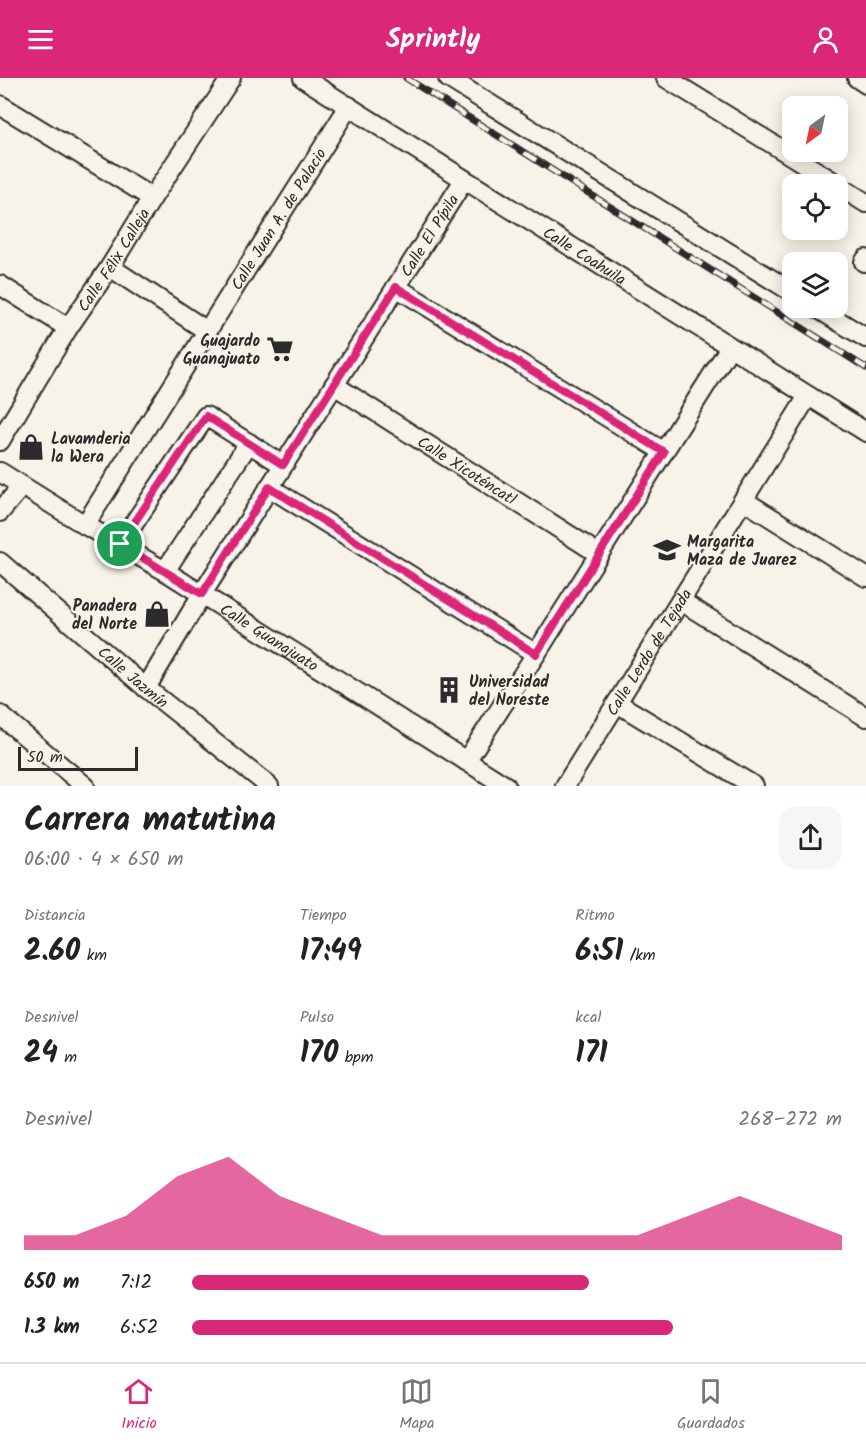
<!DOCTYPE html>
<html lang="es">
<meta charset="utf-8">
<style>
:root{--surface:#fff;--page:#f6f6f6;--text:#222;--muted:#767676;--line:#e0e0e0;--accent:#db2777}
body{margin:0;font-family:Kalam,sans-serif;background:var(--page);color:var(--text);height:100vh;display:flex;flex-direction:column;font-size:22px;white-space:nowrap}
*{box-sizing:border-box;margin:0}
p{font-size:20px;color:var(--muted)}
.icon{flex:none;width:33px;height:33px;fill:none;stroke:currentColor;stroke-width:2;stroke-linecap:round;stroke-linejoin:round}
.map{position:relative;height:708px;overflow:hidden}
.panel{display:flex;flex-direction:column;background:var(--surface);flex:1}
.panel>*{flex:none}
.needle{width:39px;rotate:213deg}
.fabs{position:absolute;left:782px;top:18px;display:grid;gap:12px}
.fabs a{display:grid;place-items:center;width:66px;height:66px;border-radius:12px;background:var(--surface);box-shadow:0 3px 15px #0003;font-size:30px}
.scale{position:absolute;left:18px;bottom:15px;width:120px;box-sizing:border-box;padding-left:6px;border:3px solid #2b2b2b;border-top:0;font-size:16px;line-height:21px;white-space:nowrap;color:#2b2b2b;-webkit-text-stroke:4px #f7f3e8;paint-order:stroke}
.pin{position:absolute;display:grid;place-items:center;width:51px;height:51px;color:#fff;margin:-26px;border:3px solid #fff;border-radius:50%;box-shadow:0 2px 6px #0007}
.round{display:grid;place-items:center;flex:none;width:63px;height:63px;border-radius:18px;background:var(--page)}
.head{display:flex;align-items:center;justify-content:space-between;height:102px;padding:0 24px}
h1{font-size:33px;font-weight:600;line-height:45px}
.figures{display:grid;grid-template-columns:repeat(3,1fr);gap:9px;height:102px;padding:6px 24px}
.figures div{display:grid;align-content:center}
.figures b{font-size:30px;font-weight:600}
.figures small{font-size:16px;font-weight:400}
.figures p{font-size:16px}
.chart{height:168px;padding:12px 24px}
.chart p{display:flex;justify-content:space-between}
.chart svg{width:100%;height:108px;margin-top:6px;fill:var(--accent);opacity:.7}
ul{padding:0 24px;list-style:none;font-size:20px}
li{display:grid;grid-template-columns:96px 72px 1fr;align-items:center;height:45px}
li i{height:15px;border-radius:8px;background:var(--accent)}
header{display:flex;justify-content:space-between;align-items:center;height:78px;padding:0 24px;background:var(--accent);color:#fff;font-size:27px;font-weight:600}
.tabs{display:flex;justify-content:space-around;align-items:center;height:84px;border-top:2px solid var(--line);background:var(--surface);font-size:16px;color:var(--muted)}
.tabs a{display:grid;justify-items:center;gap:3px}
.tabs .current{color:var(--accent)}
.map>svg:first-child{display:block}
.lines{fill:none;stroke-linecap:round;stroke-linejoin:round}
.minor-casing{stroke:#2b2b2b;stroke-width:22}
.minor{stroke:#f7f3e8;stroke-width:18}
.rail-casing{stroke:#2b2b2b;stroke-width:7}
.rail{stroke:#f7f3e8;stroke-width:4.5;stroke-dasharray:14;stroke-linecap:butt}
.route-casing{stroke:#fff;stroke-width:12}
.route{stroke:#db2777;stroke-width:8}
.labels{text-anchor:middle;stroke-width:4.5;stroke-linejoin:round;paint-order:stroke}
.street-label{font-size:16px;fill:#2b2b2b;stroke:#f7f3e8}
.poi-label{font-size:16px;font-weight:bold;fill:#2b2b2b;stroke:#f7f3e8;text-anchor:start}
</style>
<header><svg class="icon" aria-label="menu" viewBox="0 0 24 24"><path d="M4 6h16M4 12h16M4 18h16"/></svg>Sprintly<svg class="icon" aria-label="person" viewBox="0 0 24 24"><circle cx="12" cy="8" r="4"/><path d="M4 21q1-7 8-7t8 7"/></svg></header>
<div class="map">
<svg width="866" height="708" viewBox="0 0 866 708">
<rect width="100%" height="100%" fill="#f7f3e8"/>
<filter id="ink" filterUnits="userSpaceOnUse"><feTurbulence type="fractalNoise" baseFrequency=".0167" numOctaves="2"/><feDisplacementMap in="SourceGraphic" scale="12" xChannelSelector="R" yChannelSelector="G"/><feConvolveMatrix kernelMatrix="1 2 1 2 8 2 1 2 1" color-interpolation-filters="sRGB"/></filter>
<g filter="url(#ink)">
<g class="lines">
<defs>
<g id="minor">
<path id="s1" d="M303 0 866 354"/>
<path d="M448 0 792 214"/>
<path d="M666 0 837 106"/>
<path d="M857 0 866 6"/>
<path d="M0 27 152 120"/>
<path d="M837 107 866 125"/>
<path d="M864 184 866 181"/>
<path d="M110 189 207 253"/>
<path d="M0 207 68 250"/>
<path d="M396 209 664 374"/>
<path d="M817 230 866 260"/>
<path id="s2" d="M334 307 599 476"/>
<path id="s3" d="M0 363 68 250 110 189 152 120 231 0"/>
<path id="s4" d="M0 394 85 447 165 493 506 708"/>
<path d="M269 409 536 576"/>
<path d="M743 422 866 499"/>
<path d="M0 434 22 408"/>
<path id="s5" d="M85 447 349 28"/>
<path d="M120 466 206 338 283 387"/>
<path id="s6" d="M0 484 146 610 269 708"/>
<path d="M165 493 249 365"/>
<path d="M681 523 866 639"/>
<path id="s7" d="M146 610 202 516 464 102"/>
<path d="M617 625 754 708"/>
<path d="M0 637 85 708"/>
<path d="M466 683 536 576 730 269"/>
<path id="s8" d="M565 708 808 318"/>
</g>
</defs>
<use href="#minor" class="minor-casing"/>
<use href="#minor" class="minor"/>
<defs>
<path id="rail" d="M406 0 866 290"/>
</defs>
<use href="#rail" class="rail-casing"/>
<use href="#rail" class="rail"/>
</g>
</g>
<g class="lines" filter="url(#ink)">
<defs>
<path id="route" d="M396 209 664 374 536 576 269 409 202 516 120 466 206 338 283 387Z"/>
</defs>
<use href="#route" class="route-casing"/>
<use href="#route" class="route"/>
</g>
<defs>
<symbol id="supermarket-bare" viewBox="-9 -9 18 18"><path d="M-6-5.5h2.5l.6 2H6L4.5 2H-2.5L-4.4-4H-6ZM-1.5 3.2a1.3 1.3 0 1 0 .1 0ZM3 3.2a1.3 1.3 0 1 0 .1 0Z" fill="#2b2b2b" stroke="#f7f3e8" stroke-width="2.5" paint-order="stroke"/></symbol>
<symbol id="shop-bare" viewBox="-9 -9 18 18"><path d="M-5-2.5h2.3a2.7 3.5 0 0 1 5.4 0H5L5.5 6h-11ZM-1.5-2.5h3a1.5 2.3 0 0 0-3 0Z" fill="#2b2b2b" stroke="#f7f3e8" stroke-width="2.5" paint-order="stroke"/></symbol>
<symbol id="school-bare" viewBox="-9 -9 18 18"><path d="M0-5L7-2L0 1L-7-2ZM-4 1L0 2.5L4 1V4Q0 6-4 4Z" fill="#2b2b2b" stroke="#f7f3e8" stroke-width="2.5" paint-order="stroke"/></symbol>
<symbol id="building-bare" viewBox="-9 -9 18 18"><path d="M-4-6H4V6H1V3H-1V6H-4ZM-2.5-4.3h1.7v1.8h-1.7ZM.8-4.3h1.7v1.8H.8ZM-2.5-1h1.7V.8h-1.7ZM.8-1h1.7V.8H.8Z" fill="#2b2b2b" stroke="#f7f3e8" stroke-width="2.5" paint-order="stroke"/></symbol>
</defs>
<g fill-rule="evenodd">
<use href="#supermarket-bare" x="261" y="252" width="38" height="38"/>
<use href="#shop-bare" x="12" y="350" width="38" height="38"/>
<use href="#school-bare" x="648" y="453" width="38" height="38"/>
<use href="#shop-bare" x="138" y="517" width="38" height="38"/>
<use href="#building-bare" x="430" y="593" width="38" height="38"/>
</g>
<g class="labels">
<g class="street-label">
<text dy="6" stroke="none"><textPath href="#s5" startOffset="362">Calle Juan A. de Palacio</textPath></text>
<text dy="6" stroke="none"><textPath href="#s7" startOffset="534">Calle El Pípila</textPath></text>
<text dy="6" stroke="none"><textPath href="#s1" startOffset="333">Calle Coahuila</textPath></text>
<text dy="6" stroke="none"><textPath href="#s3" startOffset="214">Calle Félix Calleja</textPath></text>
<text dy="6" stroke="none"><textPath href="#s2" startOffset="158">Calle Xicoténcatl</textPath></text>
<text dy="6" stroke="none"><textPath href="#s4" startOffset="316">Calle Guanajuato</textPath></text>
<text dy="6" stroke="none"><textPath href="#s8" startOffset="158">Calle Lerdo de Tejada</textPath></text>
<text dy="6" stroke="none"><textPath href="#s6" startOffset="176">Calle Jazmín</textPath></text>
</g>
<g class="poi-label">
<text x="260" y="268" text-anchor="end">Guajardo<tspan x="260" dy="18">Guanajuato</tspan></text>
<text x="51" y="366">Lavamderia<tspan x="51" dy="18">la Wera</tspan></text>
<text x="687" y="469">Margarita<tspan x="687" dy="18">Maza de Juarez</tspan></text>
<text x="137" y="533" text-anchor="end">Panadera<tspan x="137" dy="18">del Norte</tspan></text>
<text x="469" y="609">Universidad<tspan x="469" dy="18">del Noreste</tspan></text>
</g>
</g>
</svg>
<div class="fabs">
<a><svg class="needle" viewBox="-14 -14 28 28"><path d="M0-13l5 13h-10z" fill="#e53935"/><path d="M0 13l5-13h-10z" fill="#767676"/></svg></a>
<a><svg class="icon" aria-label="locate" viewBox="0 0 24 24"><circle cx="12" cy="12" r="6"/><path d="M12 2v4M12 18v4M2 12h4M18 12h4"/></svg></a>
<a><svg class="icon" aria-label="layers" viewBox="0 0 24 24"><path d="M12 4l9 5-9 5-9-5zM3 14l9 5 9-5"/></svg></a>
</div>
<div class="scale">50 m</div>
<div class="pin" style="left:120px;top:466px;background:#1e9e55"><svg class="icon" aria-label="arrive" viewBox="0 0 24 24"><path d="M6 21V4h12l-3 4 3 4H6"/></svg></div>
</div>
<section class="panel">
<div class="head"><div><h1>Carrera matutina</h1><p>06:00 · 4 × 650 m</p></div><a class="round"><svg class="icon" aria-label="share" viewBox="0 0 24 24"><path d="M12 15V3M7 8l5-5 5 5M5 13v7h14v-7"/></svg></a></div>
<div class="figures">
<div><p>Distancia</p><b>2.60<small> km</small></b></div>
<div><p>Tiempo</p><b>17:49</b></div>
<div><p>Ritmo</p><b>6:51<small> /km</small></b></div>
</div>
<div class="figures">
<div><p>Desnivel</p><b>24<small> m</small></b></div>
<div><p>Pulso</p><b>170<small> bpm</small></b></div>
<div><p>kcal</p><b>171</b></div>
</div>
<div class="chart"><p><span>Desnivel</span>268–272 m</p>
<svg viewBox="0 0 160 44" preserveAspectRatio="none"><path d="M0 44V38L10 38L20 30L30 14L40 6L50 22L60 30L70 38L80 38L90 38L100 38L110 38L120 38L130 30L140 22L150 30L160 38V44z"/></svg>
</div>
<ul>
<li><b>650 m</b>7:12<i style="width:61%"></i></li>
<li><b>1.3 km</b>6:52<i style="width:74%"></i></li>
</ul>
</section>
<nav class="tabs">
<a class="current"><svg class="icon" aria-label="home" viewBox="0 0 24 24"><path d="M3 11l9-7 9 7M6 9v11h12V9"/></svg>Inicio</a>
<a><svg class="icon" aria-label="map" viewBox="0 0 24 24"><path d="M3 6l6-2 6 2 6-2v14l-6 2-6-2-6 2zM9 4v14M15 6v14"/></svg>Mapa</a>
<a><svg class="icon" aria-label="saved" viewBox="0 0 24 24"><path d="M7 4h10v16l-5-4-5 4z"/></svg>Guardados</a>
</nav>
